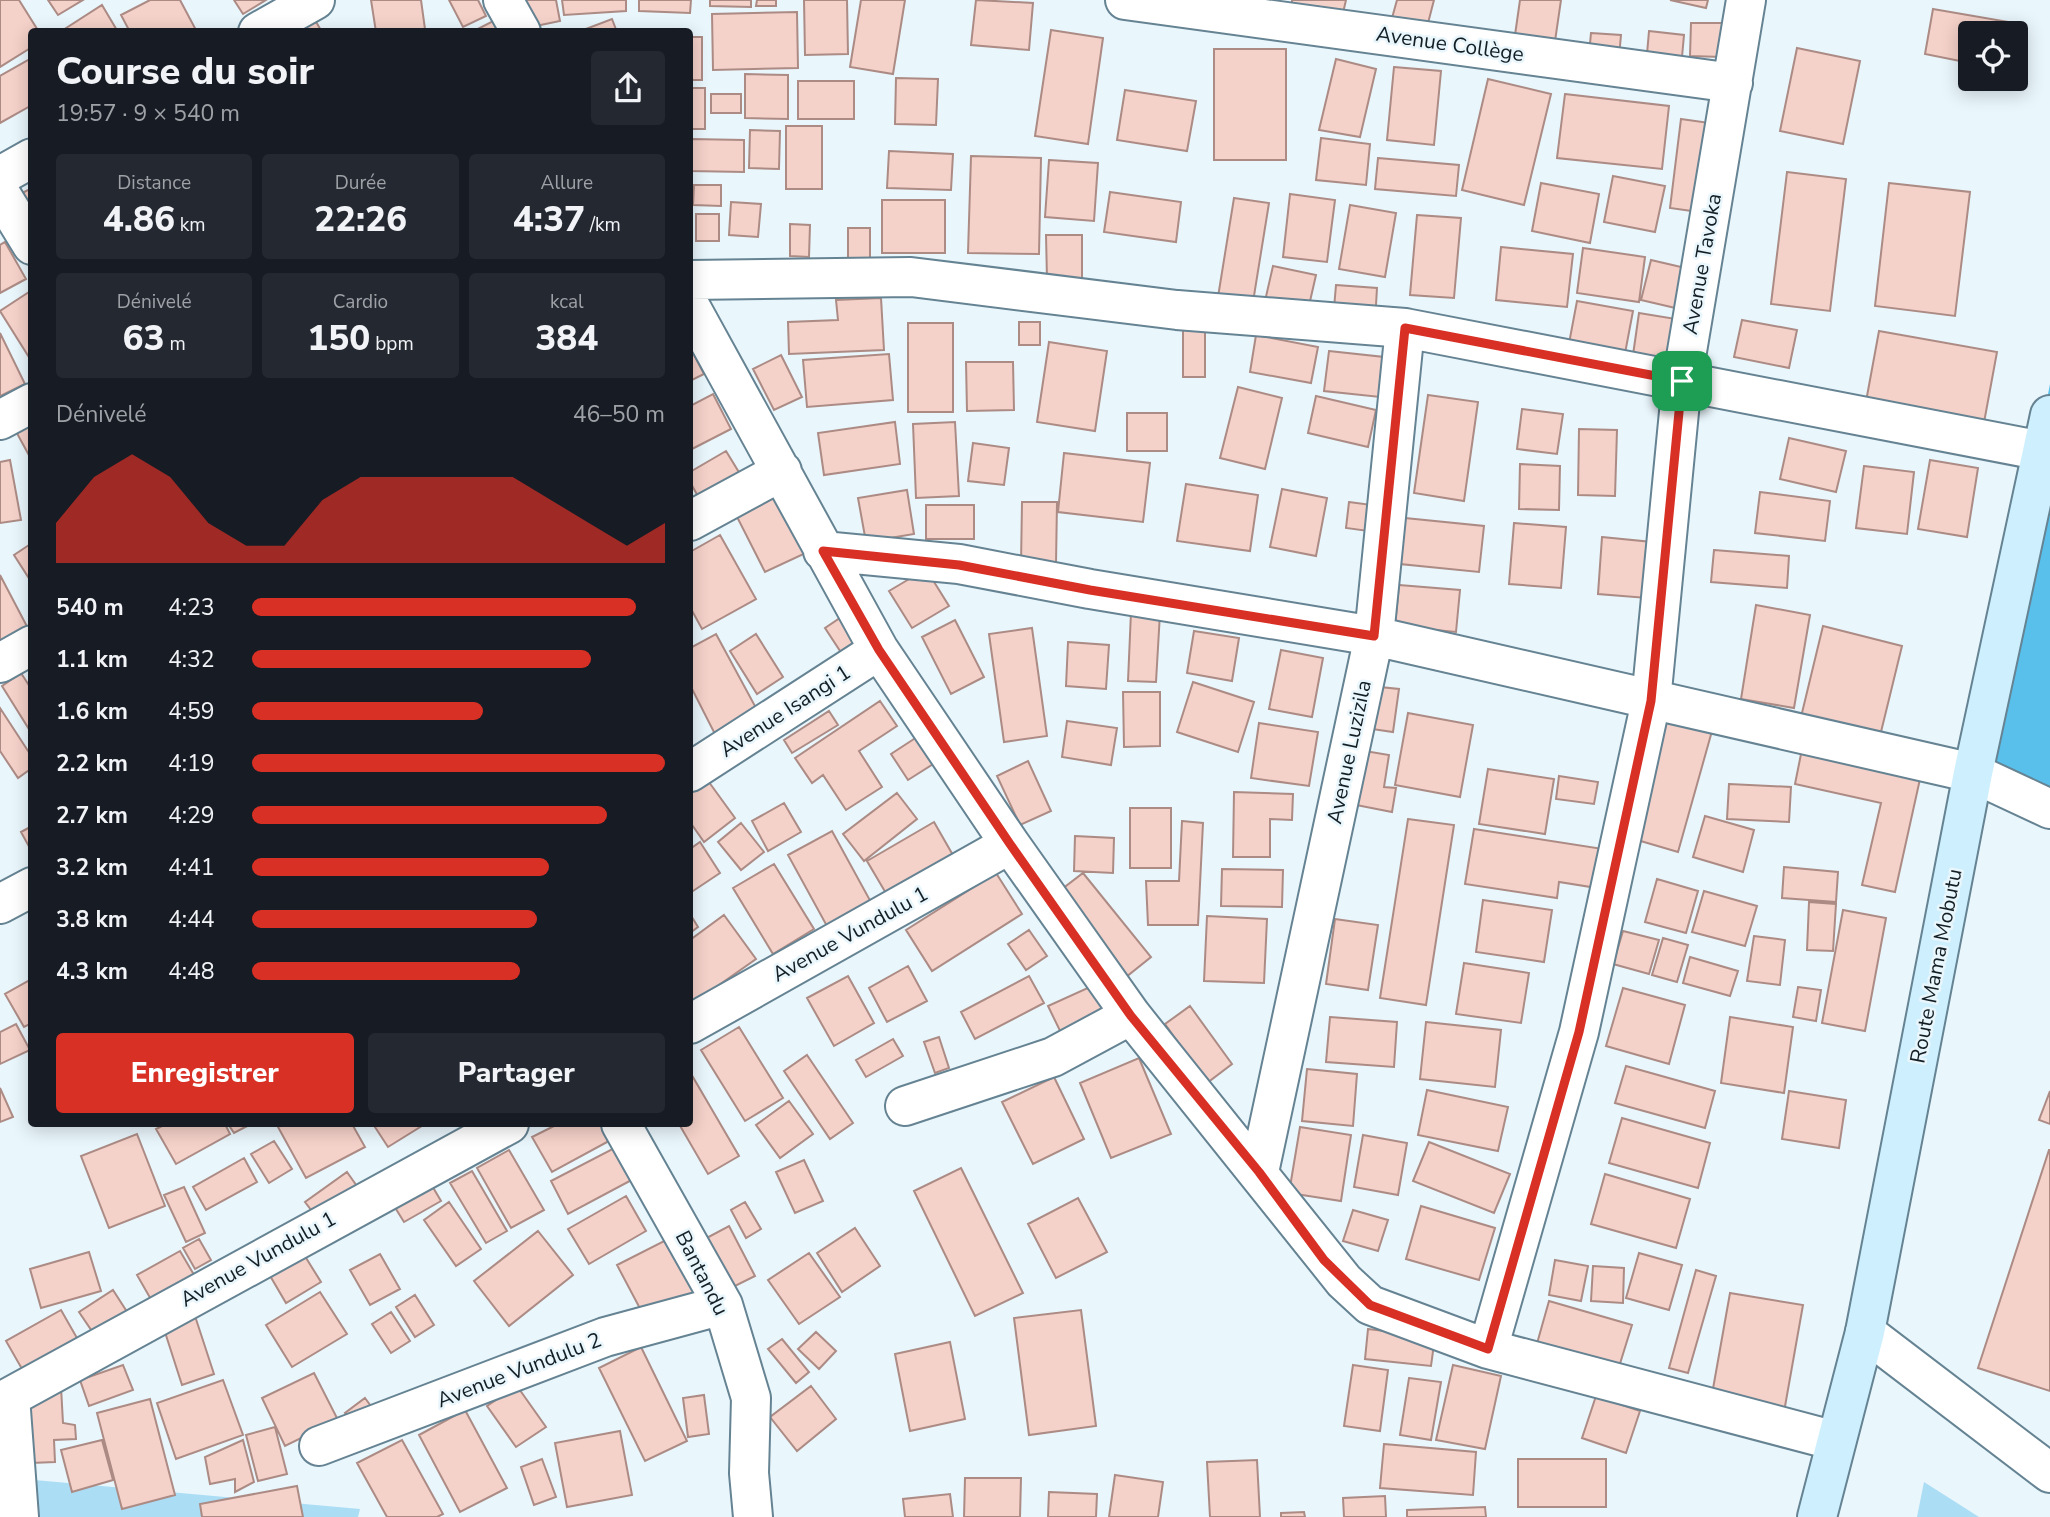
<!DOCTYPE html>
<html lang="fr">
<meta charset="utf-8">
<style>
:root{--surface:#171b24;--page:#242831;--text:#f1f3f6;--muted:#9ea1a6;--accent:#d93025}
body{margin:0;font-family:"Nunito Sans",sans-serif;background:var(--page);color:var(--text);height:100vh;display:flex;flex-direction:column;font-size:26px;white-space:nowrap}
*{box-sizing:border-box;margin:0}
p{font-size:23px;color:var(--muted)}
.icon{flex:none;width:38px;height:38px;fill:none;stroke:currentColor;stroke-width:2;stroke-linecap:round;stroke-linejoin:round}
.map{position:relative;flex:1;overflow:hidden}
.details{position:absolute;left:28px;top:28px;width:665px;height:1099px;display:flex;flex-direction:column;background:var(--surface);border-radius:7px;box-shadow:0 4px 18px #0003}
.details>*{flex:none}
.fabs{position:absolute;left:1958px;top:21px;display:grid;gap:14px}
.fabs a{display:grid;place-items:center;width:70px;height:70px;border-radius:7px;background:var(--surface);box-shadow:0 4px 18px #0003;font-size:35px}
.pin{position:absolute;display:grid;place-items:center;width:60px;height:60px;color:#fff;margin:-30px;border-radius:14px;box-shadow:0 4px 10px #0006}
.round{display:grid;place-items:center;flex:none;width:74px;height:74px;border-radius:7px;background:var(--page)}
.head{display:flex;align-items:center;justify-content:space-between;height:119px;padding:0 28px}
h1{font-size:38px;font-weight:800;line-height:52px}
.metrics{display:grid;grid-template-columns:repeat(3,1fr);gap:10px;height:119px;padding:7px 28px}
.metrics div{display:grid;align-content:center;border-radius:7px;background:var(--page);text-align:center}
.metrics b{font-size:35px;font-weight:800}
.metrics small{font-size:19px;font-weight:400}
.metrics p{font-size:19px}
.chart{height:196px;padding:14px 28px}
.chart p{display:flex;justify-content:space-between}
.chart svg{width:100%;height:126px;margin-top:7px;fill:var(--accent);opacity:.7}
.action{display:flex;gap:14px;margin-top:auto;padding:14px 28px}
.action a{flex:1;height:80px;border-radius:7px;background:var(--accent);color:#fff;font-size:28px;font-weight:800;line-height:80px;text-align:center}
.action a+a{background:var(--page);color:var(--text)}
ul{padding:0 28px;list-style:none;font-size:23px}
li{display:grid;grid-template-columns:112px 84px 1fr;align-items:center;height:52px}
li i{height:18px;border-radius:9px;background:var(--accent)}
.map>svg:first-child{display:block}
.green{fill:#abddf5}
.forest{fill:#59bfeb}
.building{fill:#f4d1c9;stroke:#ac8b85;stroke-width:2}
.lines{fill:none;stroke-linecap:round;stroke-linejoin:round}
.street-casing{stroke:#658392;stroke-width:42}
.secondary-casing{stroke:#658392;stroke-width:42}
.street{stroke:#fff;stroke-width:38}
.secondary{stroke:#ceeffd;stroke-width:38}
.route-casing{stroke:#fff;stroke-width:14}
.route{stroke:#d93025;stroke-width:9}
.labels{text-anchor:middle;stroke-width:5;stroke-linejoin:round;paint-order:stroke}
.street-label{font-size:21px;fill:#131f25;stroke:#e9f6fc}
</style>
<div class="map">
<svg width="2050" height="1517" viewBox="0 0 2050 1517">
<rect width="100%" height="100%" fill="#e9f6fc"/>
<path class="green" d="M23 1479 360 1509 358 1517H0Z
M1924 1482 1979 1517H1917Z"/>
<path class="forest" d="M2050 384V792L1973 773Z"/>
<path class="building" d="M0 0H19L39 32H32V47L0 67Z
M48 0H83L58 15Z
M150 0H180L197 32H130L121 15Z
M234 0H266L243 14Z
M371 0H421L425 29 376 32Z
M449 0H478L486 16 463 27Z
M520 0H556L560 21 526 28Z
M562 0H626V11L564 15Z
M639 0H691L690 13 639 11Z
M710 0H751V7L710 6Z
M757 0H776V6H756Z
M804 0H847L848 54 805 55Z
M861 0H905L893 74 850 67Z
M976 0 1033 3 1029 50 971 45Z
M1292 0H1346L1343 13 1292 3Z
M1397 0H1434L1427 27 1392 18Z
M1520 0H1561L1554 48 1514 42Z
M1670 0H1708L1706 8Z
M102 5 118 32H64L63 30Z
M1933 9 2026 25 2018 71 2016 33H1970V63L1925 54Z
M797 12 798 68 713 70 712 14Z
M312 15 322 32H284Z
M497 19 503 32H472Z
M612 19 617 32H578Z
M1691 23H1725L1722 57 1690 56Z
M1051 30 1103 38 1088 144 1035 136Z
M1649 31 1684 35 1682 57 1647 54Z
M1591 33 1621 35 1619 57 1589 54Z
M690 37H702V80H690Z
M1797 48 1860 61 1843 144 1780 131Z
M1214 49H1286V160H1214Z
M30 59 32 105 0 123V76Z
M1336 59 1376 69 1360 137 1319 130Z
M1394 67 1441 71 1434 145 1387 140Z
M745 74 788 75V119L745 118Z
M896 78 938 79 936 125 895 124Z
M1488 79 1551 94 1524 205 1462 190Z
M798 81H854V119H798Z
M690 88H705V129H690Z
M1125 90 1196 101 1187 151 1117 140Z
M711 94H741V113H711Z
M1565 94 1669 106 1662 169 1557 158Z
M1681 119 1717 124 1706 213 1670 208Z
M786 126H822V189H786Z
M750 130 780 131 779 169 749 168Z
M1321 138 1370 144 1366 185 1316 180Z
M691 139 744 140V172L690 171Z
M889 151 953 154 951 190 887 188Z
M971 156 1041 158 1039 254 968 253Z
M1378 158 1459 165 1456 196 1375 189Z
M1049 160 1098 163 1094 221 1045 217Z
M1787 172 1846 179 1830 311 1771 304Z
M1613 176 1665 186 1655 232 1604 222Z
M1541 183 1599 194 1590 243 1532 231Z
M1889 183 1970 192 1955 316 1875 306Z
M694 185H721V206L693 205Z
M32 188V210L22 193Z
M1110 192 1181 202 1176 242 1104 232Z
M1290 194 1335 200 1327 262 1283 257Z
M1234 198 1269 203 1253 302 1218 297Z
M882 200H945V253H882Z
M731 202 761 204 758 237 729 235Z
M1350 205 1396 213 1385 277 1339 269Z
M696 214H719V241H696Z
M1417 215 1461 218 1454 298 1410 295Z
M790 224 810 225 809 257 790 256Z
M848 228H870V258H848Z
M1046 235H1082V279H1047Z
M5 242 26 279 0 293V245Z
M1501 247 1573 254 1567 307 1496 300Z
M1583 248 1645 257 1639 302 1577 293Z
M1651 260 1694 270 1684 310 1641 300Z
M1273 266 1316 275 1308 310 1265 301Z
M1336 285 1377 288 1375 322 1333 320Z
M32 290V362L0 311Z
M881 298 884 350 789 354 788 322 838 320 836 300Z
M1577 301 1633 311 1623 364 1567 354Z
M1639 313 1682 320 1675 368 1632 362Z
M1742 320 1797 330 1789 368 1734 357Z
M1019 322H1040V345H1019Z
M908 323H953V412H908Z
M1183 329H1205V377H1183Z
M1879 331 1997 352 1983 428 1865 407Z
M0 333 25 384 0 396Z
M1256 335 1318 347 1311 383 1250 372Z
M1049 342 1107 351 1095 431 1037 422Z
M690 347 704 374 690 381Z
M1329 351 1384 357 1380 397 1324 391Z
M889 354 893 400 807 407 803 360Z
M781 355 802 397 774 410 753 369Z
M966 362H1013L1014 410 967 411Z
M1238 387 1282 398 1265 469 1220 458Z
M713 394 731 429 690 450V406Z
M1428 395 1478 402 1464 501 1414 493Z
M1316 396 1376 410 1368 447 1308 433Z
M1522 409 1563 414 1557 454 1517 449Z
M1127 413H1167V451H1127Z
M32 416V459H31L13 426Z
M895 422 900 464 824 475 818 433Z
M955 422 959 496 916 498 913 424Z
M1579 429 1617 430 1615 496 1578 495Z
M1789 438 1846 451 1836 492 1780 479Z
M973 443 1009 448 1004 485 968 481Z
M726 451 740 474 699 498 690 482V472Z
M1064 453 1150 463 1143 522 1058 512Z
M10 460 21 520 0 523V462Z
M1930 460 1978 468 1967 537 1918 529Z
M1520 464 1560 466 1559 510 1519 509Z
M1864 466 1914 472 1907 534 1856 528Z
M1186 484 1258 495 1250 551 1177 541Z
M778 487 810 551 765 572 733 509Z
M1282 489 1327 498 1316 556 1270 547Z
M907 490 914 534 866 542 858 498Z
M1760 492 1830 501 1825 541 1755 533Z
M1022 502H1057L1056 564H1021Z
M1349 502 1372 505 1368 531 1346 528Z
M926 505H974V539H926Z
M1405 518 1484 526 1479 572 1400 564Z
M1514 523 1566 527 1561 588 1509 584Z
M720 535 756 599 702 629 690 607V552Z
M1602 537 1652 542 1647 598 1598 594Z
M32 543V583L14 555Z
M1714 550 1789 556 1787 588 1711 582Z
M926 569 949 606 912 628 889 591Z
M0 575 31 634 0 649Z
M1399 585 1460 590 1456 632 1395 626Z
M1756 605 1810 615 1794 708 1741 699Z
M1131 612 1160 613 1156 682 1128 681Z
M846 614 869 649 848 663 825 628Z
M955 620 984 677 951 694 922 637Z
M1823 626 1902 646 1880 736 1801 717Z
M1032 628 1047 736 1004 742 989 634Z
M1194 631 1239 638 1232 681 1187 673Z
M716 634 762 719 719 742 690 685V648Z
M756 634 783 677 757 694 730 651Z
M1068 642 1109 645 1106 689 1066 686Z
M1281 650 1323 658 1312 717 1269 709Z
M21 673 32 690V734L2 686Z
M1193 682 1254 702 1238 752 1177 732Z
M1370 686 1399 689 1393 732 1365 728Z
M1123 692H1160V746L1124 747Z
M880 701 897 726 859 751 882 787 846 810 823 775 812 783 795 758Z
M0 708 32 757V768L18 778 0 751Z
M829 711 838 725 792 753 784 740Z
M1408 713 1473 725 1460 797 1395 785Z
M1661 717 1712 731 1678 852 1627 837Z
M1067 721 1117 728 1111 765 1062 757Z
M1259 723 1318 732 1309 786 1251 778Z
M920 735 938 761 908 780 891 754Z
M1803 744 1922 770 1895 892 1862 885 1881 803 1795 784Z
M1359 750 1389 755 1384 787 1396 788 1392 812 1351 804Z
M1028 761 1051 811 1020 825 997 776Z
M1488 769 1554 779 1545 834 1479 824Z
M1559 776 1598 782 1594 804 1556 799Z
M706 778 735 818 704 842 690 822V791Z
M1729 784 1791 787 1789 822 1727 819Z
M1234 792 1293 794 1292 820 1270 819V857H1233Z
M897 793 917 819 864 861 843 834Z
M784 803 801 832 768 851 752 821Z
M1130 808H1171V868H1130Z
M1705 816 1754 830 1743 872 1693 857Z
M1408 819 1454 825 1426 1005 1380 998Z
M1182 821 1203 823 1198 925H1148L1146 881H1179Z
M934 822 954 857 887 895 867 861Z
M741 823 764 852 741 870 718 842Z
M32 826V852L21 832Z
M1474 829 1603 849 1597 888 1559 882 1557 898 1465 884Z
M832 831 872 904 828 928 788 855Z
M1075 836 1114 838 1113 873 1074 871Z
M700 842 720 873 690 893V849Z
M774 864 814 929 773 954 733 888Z
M1784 867 1838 872 1836 902 1782 898Z
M1222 869 1283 870 1282 907 1221 906Z
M996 873 1022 914 932 971 906 930Z
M1083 873 1151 957 1121 981 1053 896Z
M1657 879 1698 891 1686 933 1645 922Z
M1704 891 1757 906 1745 946 1692 932Z
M1483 900 1552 910 1544 962 1476 952Z
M1809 902 1836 904 1833 951 1807 950Z
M1843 910 1886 918 1865 1031 1822 1023Z
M690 914 698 927 690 933Z
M724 915 756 959 692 1004 690 940Z
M1207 916 1267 919 1264 983 1204 981Z
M1335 919 1378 925 1368 990 1326 984Z
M1029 930 1047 956 1026 970 1008 944Z
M1623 931 1659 940 1649 974 1613 964Z
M1754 936 1785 940 1780 985 1747 981Z
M1663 938 1688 945 1677 982 1652 975Z
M1690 957 1738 971 1730 996 1683 983Z
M1464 963 1529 973 1521 1023 1456 1014Z
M908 966 927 1001 887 1022 869 988Z
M848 976 874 1023 834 1046 807 998Z
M1029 976 1044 1003 975 1039 961 1012Z
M30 980 32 1023 24 1027 5 994Z
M1092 986 1107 1019 1064 1039 1048 1006Z
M1798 987 1821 990 1816 1021 1793 1017Z
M1623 988 1685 1005 1669 1064 1606 1046Z
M1190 1006 1232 1064 1207 1083 1165 1024Z
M1330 1017 1397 1022 1394 1067 1326 1062Z
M1730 1017 1793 1027 1784 1093 1721 1083Z
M1426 1022 1501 1030 1495 1087 1420 1079Z
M16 1024 30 1050 0 1064V1032Z
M739 1027 783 1098 745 1121 701 1050Z
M939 1037 949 1068 935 1073 924 1042Z
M893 1039 903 1056 866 1077 856 1060Z
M807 1055 853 1123 830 1139 784 1071Z
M1139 1058 1171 1134 1111 1158 1080 1083Z
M1626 1066 1715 1091 1705 1128 1615 1103Z
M1307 1069 1357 1074 1353 1126 1302 1121Z
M690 1072 739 1156 708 1174 679 1124H690Z
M1054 1077 1084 1139 1033 1164 1002 1102Z
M0 1088 13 1117 0 1122Z
M1427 1090 1508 1107 1498 1151 1418 1135Z
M1789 1091 1846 1100 1839 1148 1782 1139Z
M2050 1091V1124L2039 1120Z
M789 1101 813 1134 780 1158 756 1125Z
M1622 1118 1710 1143 1698 1188 1609 1163Z
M166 1124H225L230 1134 176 1164 156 1129Z
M228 1124H251L234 1133Z
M285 1124H352L365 1147 306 1178 278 1127Z
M373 1124H425L388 1147Z
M558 1124H614L620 1135 552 1172 532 1137Z
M1300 1127 1351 1135 1341 1201 1289 1193Z
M137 1134 165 1206 109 1228 81 1156Z
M1363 1135 1407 1143 1398 1195 1354 1187Z
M274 1141 292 1169 269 1183 251 1154Z
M1429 1142 1510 1174 1494 1213 1413 1181Z
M624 1143 641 1175 568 1214 551 1181Z
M509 1150 544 1210 511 1228 477 1168Z
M2049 1150H2050V1391L1978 1368Z
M244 1158 257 1182 206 1210 193 1187Z
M804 1160 823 1201 795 1213 776 1172Z
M961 1168 1023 1293 975 1316 914 1191Z
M472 1171 507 1231 486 1243 450 1183Z
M347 1172 359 1189 318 1219 305 1202Z
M1605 1174 1690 1199 1676 1248 1591 1224Z
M428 1179 441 1201 404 1222 391 1201Z
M184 1187 205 1233 186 1242 164 1195Z
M626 1196 646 1231 589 1264 568 1229Z
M1078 1198 1107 1252 1056 1278 1028 1224Z
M449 1202 481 1249 456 1266 424 1220Z
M745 1202 761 1229 746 1238 731 1210Z
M1421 1206 1495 1228 1479 1280 1406 1259Z
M1353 1210 1388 1220 1378 1251 1343 1241Z
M729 1226 755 1276 727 1290 701 1241Z
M855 1228 880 1266 842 1292 817 1253Z
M538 1231 573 1275 509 1326 474 1281Z
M672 1237 700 1291 645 1318 617 1265Z
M199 1239 211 1260 195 1269 183 1248Z
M180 1251 200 1285 157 1310 137 1275Z
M89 1252 101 1291 41 1308 30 1269Z
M303 1253 321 1282 286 1303 269 1274Z
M809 1253 840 1297 799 1324 768 1280Z
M1639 1253 1682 1265 1669 1310 1626 1298Z
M380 1254 400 1289 370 1305 350 1270Z
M1555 1260 1588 1266 1581 1301 1549 1295Z
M1593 1266 1624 1268 1623 1303 1591 1301Z
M1696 1270 1716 1276 1688 1373 1669 1368Z
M113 1290 131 1318 98 1340 79 1312Z
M320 1292 347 1334 292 1367 266 1325Z
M1730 1293 1803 1305 1784 1412 1711 1400Z
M415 1295 434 1325 415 1337 396 1307Z
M1549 1301 1632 1325 1618 1370 1536 1347Z
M61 1310 81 1345 26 1376 6 1341Z
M1081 1310 1096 1426 1029 1435 1014 1318Z
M391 1312 410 1341 391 1353 372 1324Z
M195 1316 214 1374 182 1385 163 1326Z
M1368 1329 1435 1337 1431 1366 1365 1359Z
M816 1332 836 1351 819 1369 798 1349Z
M782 1339 809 1372 796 1383 768 1349Z
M950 1342 965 1419 910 1431 895 1354Z
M641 1347 687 1441 645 1461 599 1368Z
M123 1365 133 1390 89 1406 80 1380Z
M1353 1365 1388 1370 1380 1431 1344 1426Z
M1453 1365 1501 1376 1485 1449 1436 1440Z
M314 1373 338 1420 285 1446 262 1398Z
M1409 1378 1441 1382 1431 1440 1400 1435Z
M223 1380 243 1435 176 1459 157 1403Z
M517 1386 546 1427 516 1447 487 1406Z
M811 1386 836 1419 797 1451 770 1417Z
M61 1387 63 1423 75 1425 76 1439 54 1440 55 1462 31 1463 30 1400Z
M704 1395 709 1434 688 1437 683 1398Z
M1596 1396 1640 1411 1626 1453 1582 1438Z
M365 1398 376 1413 357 1427 345 1413Z
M150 1399 175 1495 122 1509 97 1413Z
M465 1410 507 1488 460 1512 419 1435Z
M275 1427 287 1474 258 1481 246 1435Z
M620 1431 632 1495 567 1507 555 1443Z
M102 1440 113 1480 72 1492 61 1450Z
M243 1440 254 1482 235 1492V1479L210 1484 205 1457Z
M402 1440 443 1514 437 1517H387L357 1463Z
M1384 1444 1476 1452 1473 1495 1380 1488Z
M542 1459 556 1497 534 1505 521 1467Z
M1518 1459H1606V1507H1518Z
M1257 1460 1260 1517H1210L1207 1462Z
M1115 1475 1163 1482 1158 1517H1109Z
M965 1478H1021L1020 1517H964Z
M297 1486 303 1517H202L200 1504Z
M1049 1492 1097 1494 1096 1517H1048Z
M950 1494 953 1517H905L903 1499Z
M1385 1496 1386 1517H1344L1343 1498Z
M1485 1507 1486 1517H1407V1510Z
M1304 1512 1305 1517H1281V1513Z"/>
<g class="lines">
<defs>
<path id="street" d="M503 0 521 32
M1125 0 1733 83
M258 32 315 0
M0 176 32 158
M0 193 32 245
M690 280 911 277 1177 310 1405 328 2043 451
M690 306 879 650 1010 844 1131 1015 1344 1281 1370 1305 1488 1349 1836 1441
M0 420 32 403
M690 521 782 471
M823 551 959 564 1090 589 1374 636 1973 773 2050 809
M0 663 32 645
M690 772 879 650
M0 904 32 887
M690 1024 1010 844
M905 1106 1053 1057 1131 1015
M621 1124 723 1305 751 1398 749 1473 753 1517
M1259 1172 1374 636 1405 328
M1865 1332 2050 1473
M1488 1349 1579 1032 1651 701 1682 381 1746 0
M319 1446 605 1337 723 1305
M19 1517 10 1397 509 1124"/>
<path id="secondary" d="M1817 1517 1865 1332 1973 773 2050 415"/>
</defs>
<use href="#street" class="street-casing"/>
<use href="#secondary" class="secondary-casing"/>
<use href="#street" class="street"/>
<use href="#secondary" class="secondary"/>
</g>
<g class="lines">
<defs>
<path id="route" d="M1405 328 1682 381 1651 701 1579 1032 1488 1349 1370 1305 1324 1260 1259 1172 1131 1016 1010 844 879 650 823 551 959 565 1090 590 1374 636Z"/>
</defs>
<use href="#route" class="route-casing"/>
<use href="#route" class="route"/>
</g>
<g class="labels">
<g class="street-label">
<text transform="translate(1450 44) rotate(8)" y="7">Avenue Collège</text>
<text transform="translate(1702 264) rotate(-80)" y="7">Avenue Tavoka</text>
<text transform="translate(785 711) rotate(-33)" y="7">Avenue Isangi 1</text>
<text transform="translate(1349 752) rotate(-78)" y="7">Avenue Luzizila</text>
<text transform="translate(850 934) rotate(-29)" y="7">Avenue Vundulu 1</text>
<text transform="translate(1936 966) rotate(-79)" y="7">Route Mama Mobutu</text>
<text transform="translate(258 1259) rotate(-29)" y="7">Avenue Vundulu 1</text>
<text transform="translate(702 1273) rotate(63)" y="7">Bantandu</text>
<text transform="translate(519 1370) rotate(-21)" y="7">Avenue Vundulu 2</text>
</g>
</g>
</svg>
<div class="fabs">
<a><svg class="icon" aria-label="locate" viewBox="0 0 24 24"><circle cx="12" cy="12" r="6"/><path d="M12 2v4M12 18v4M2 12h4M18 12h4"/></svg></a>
</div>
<div class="pin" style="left:1682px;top:381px;background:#1e9e55"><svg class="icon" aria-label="arrive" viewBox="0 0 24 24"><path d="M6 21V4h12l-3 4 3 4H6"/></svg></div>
<section class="details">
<div class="head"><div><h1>Course du soir</h1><p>19:57 · 9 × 540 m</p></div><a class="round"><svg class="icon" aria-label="share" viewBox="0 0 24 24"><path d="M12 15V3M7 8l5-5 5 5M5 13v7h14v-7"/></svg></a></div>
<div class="metrics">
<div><p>Distance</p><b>4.86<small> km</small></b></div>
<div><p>Durée</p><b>22:26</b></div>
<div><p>Allure</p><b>4:37<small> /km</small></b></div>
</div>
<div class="metrics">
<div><p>Dénivelé</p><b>63<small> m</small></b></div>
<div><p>Cardio</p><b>150<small> bpm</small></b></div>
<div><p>kcal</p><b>384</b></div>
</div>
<div class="chart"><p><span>Dénivelé</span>46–50 m</p>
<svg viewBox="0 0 160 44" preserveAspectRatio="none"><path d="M0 44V30L10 14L20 6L30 14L40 30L50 38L60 38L70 22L80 14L90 14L100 14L110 14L120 14L130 22L140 30L150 38L160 30V44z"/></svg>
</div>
<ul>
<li><b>540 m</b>4:23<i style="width:93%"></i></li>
<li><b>1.1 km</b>4:32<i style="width:82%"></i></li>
<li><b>1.6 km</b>4:59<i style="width:56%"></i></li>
<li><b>2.2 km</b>4:19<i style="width:100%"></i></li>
<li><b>2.7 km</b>4:29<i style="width:86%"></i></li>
<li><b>3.2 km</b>4:41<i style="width:72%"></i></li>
<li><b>3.8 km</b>4:44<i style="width:69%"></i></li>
<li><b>4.3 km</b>4:48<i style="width:65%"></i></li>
</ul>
<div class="action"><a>Enregistrer</a><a>Partager</a></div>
</section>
</div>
